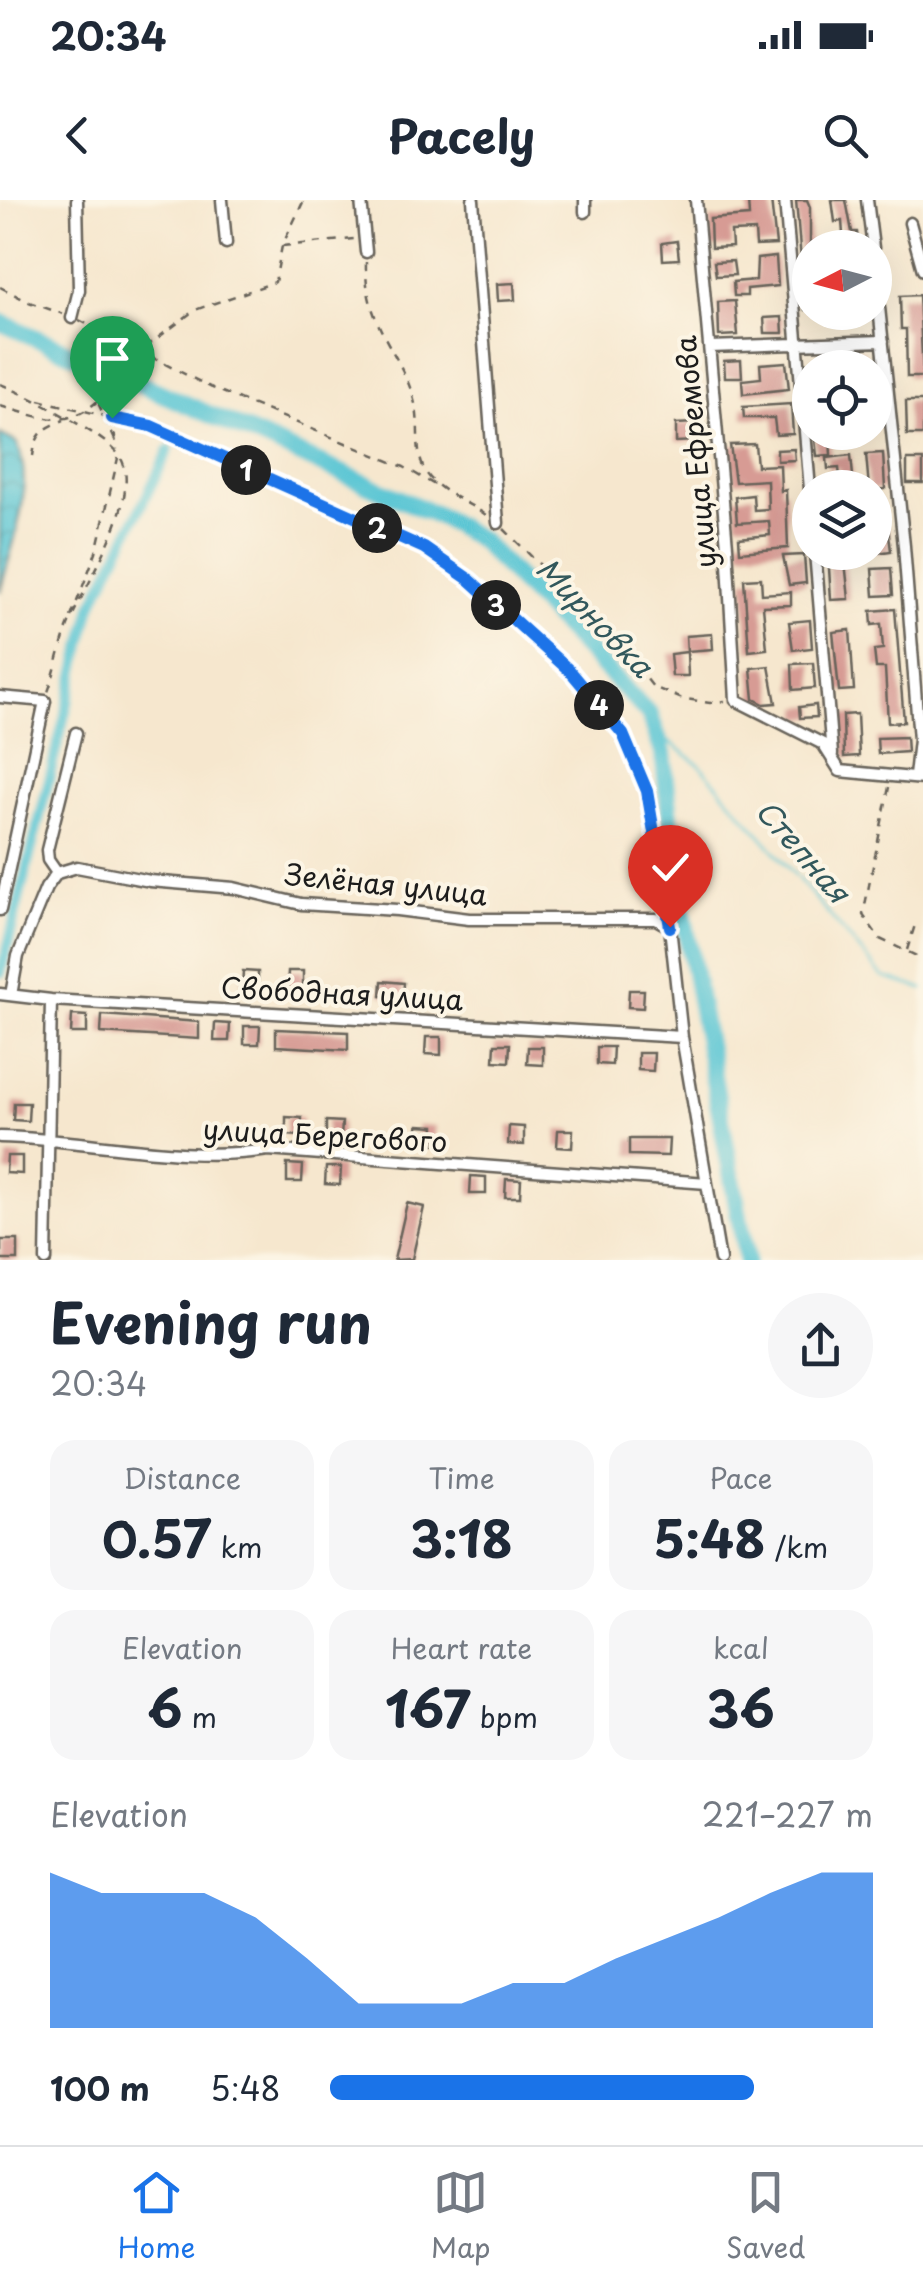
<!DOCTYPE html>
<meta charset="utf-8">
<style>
:root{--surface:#fff;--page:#f6f6f7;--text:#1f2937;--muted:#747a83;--line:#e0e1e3;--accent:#1a73e8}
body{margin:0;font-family:"Playpen Sans",sans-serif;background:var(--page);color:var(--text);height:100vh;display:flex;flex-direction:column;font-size:38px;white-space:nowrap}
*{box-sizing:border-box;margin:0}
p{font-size:32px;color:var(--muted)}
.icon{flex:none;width:55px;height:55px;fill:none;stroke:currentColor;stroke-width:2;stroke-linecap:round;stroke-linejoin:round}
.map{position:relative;height:1060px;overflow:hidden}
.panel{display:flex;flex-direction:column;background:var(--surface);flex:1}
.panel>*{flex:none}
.needle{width:65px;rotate:264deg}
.fabs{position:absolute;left:792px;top:30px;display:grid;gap:20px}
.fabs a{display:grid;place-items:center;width:100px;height:100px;border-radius:50%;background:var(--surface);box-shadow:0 10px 40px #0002;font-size:50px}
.pin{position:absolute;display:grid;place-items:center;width:85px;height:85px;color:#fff;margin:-102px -42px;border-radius:50% 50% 50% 0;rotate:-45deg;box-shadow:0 0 10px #0007}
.pin .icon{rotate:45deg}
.km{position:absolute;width:50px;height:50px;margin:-25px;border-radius:50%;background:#222;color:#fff;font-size:28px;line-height:50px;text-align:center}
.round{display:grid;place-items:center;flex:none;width:105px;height:105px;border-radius:52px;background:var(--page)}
.headline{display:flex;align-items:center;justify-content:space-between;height:170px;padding:0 50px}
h1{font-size:55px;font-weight:700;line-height:75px}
.figures{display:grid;grid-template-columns:repeat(3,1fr);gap:15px;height:170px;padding:10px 50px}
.figures div{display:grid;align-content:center;border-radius:25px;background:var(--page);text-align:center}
.figures b{font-size:50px;font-weight:700}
.figures small{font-size:28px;font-weight:400}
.figures p{font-size:28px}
.chart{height:280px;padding:20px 50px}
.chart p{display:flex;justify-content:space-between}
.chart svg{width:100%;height:180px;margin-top:10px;fill:var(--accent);opacity:.7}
ul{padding:0 50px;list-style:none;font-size:32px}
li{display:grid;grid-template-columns:160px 120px 1fr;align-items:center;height:75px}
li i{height:25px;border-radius:12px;background:var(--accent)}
.status{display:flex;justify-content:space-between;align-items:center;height:70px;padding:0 50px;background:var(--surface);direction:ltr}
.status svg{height:28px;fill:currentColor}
header{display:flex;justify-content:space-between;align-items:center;height:130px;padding:0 50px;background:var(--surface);font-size:45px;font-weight:700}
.menu{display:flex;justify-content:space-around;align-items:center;height:140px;border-top:2px solid var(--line);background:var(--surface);font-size:28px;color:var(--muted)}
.menu a{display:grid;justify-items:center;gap:5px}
.menu .on{color:var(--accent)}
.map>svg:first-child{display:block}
.water{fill:url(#water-waves);stroke:#3c7178;stroke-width:2.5}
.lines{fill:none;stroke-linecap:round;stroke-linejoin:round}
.stream{stroke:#5bc6d4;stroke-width:2.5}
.canal{stroke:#5bc6d4;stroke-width:10}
.river{stroke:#5bc6d4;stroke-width:18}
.building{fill:#d79b94}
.minor-casing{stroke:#68635a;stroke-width:15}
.path{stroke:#68635a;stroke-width:2.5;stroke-dasharray:8 8;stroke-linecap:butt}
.minor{stroke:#fff;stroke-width:10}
.route-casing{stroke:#fff;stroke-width:20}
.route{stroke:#1a73e8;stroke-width:12}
.labels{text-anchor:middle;stroke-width:8;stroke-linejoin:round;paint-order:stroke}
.street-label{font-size:28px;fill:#1c1c1c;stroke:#fcf5e5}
.water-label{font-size:30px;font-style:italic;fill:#32585c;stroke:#fcf5e5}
</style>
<div class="status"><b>20:34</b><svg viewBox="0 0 49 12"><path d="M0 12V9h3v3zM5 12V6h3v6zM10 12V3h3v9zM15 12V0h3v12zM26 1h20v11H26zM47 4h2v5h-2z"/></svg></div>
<header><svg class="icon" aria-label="back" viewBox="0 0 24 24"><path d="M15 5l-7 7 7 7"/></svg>Pacely<svg class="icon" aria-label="search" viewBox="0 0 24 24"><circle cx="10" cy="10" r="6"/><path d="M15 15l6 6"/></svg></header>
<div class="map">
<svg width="923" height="1060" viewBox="0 0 923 1060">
<defs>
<pattern id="water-waves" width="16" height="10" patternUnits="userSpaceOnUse" patternTransform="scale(2.5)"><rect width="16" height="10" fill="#5bc6d4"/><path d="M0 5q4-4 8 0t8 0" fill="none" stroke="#4faab5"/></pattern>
</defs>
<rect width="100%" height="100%" fill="#fcf5e5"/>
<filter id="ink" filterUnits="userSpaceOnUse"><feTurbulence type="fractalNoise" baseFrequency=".01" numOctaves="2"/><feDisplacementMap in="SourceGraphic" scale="20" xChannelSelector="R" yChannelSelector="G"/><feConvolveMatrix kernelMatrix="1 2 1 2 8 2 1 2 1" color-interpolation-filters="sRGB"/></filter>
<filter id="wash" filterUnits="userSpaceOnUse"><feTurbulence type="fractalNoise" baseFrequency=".0048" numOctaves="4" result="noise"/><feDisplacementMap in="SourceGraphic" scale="40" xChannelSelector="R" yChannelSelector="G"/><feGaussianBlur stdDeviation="2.25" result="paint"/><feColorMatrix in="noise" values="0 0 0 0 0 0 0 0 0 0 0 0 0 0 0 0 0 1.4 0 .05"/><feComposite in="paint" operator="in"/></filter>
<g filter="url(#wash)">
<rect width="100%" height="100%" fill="#f6e7ce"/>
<path class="water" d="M0 234 17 243C36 288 11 347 0 392Z"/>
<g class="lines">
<path class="stream" d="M655 530 701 566 883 777 923 789"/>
<path class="canal" d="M1 773 92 406 169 250"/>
<path class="river" d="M0 122 443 318 480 340 650 515 663 553 677 680 747 1060"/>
</g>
<g id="blocks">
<path class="building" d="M748 0H771L776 45 756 46 755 31 731 32 732 47 711 48 710 19 749 16Z
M796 0H807L810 7V110H805Z
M832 0H846L852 32H857L859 48H844L842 21 835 22Z
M677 41 679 59 663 60 662 43Z
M776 57 778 86 747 89V96H734L733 82 756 80 757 59Z
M733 61 735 75 716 76 714 62Z
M514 83 515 100 498 101 497 84Z
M919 95 923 177H907L906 129H901L900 96Z
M735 101 738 135 719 136 718 102Z
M782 117 783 133H765L764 118Z
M864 150 865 168H848L847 151Z
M741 160 742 177H725L724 161Z
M786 162 789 189 743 194 742 180 761 178 760 164Z
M906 201H923V235H907Z
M791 204 793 234 776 235 774 218H744L743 207Z
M695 223 696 241 676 242V224Z
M830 238 831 255 817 256 815 239Z
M755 244 757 266 780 265 781 291 786 290 788 348 740 352 739 338 770 335 769 321 737 323 735 297 753 295 754 310 768 309 767 280 735 282 730 245Z
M794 249 795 260 777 261V250Z
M883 253 885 289 875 290 869 288 866 254Z
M851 255 853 276 840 277 839 268 828 269 827 258Z
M907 260H923V283H907Z
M875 326H888L891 351 876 353Z
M828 352H844L849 399 831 400Z
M804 355 806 383 789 385 783 356Z
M891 368 893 395 874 396 872 369Z
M761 378 762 394 791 392V405L763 406 767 449 749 451 744 379Z
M895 409 904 522 888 523 885 468H876L874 450 883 449 881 424 872 425 871 411Z
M810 420 812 448 793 450 789 422Z
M850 430 854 490 839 491 833 432Z
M712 434 713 449 687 451 686 436Z
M687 452 688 476H672L670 454Z
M813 463 815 488 793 490 792 464Z
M769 466 776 503 764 504 754 499 751 468Z
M816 505 817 517 800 518 799 507Z
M857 514 859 556 844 557 843 515Z
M906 537 907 552 878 554 877 538Z
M243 771 258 772V789L242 788Z
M288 771H303V789L287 788Z
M382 781 404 783 403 798 381 796Z
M629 790H644L643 808 628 807Z
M72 815 87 816V833H71Z
M102 815 199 822V839L101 833Z
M215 823 230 824 229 841H214Z
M244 826H260L259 844H244Z
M276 829 348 832V850L276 846Z
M426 837H441V855L425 854Z
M495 844H510L509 862 494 861Z
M528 847H543V865L527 864Z
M597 847H613L612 865 597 864Z
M638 853H654L653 871 638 870Z
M14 903H29L28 921 13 920Z
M286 917 302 918 301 936 286 935Z
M326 921 342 922 341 939 326 938Z
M418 925 435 926 434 944H417Z
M509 926 524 927V945L508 944Z
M558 930H573L572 948 557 947Z
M629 939H669L668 956 629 955Z
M7 956H22V974L6 973Z
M287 964 303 965 302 982H287Z
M326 967H341L340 985 325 984Z
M471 976 486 977V994H470Z
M506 979 521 980 520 997H505Z
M407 1003 424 1007 412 1059 394 1060Z
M1 1040H18V1060H1Z"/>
</g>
</g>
<g filter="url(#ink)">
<use href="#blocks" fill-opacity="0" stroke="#68635a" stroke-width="2.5"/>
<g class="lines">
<defs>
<path id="minor" d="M222 0 226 43
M361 0 366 52
M473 0 498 323
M585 0V12
M696 0 727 346 736 500 823 544 840 571 923 579
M785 0 810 289
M867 0 873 48
M910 23 923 70
M875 69 904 346 919 540 915 576
M72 118 79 90 77 0
M710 147 883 141
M815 352 832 554
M0 497 45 501 0 710
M57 673 48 660 47 650 76 533
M0 794 51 800 682 837
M11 795 18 756 46 688 57 673 77 667 150 681 234 688 301 704 397 710 469 719H656L670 727 682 837 720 1060
M0 937C89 939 181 963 268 950L707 983
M46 1060 51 800"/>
</defs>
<use href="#minor" class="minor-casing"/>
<path class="path" d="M282 46 354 39
M366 62C364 129 404 152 416 208 420 228 415 251 424 269 435 291 467 301 486 315
M0 87 29 102 63 114
M79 120 210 187 404 267 435 285
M0 184C24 193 105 235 119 255 146 294 84 386 68 426 60 447 56 470 48 492
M39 200 151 227 424 348 470 380 571 472 623 534 647 591 668 713
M0 206C43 218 67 231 102 197
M112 218 117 250
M115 240 99 205 120 143H151L195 110 275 82 282 46 304 0
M33 256C36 233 43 229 64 220
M504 329 623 448 653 487 680 498 710 503 725 501
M71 417 96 352 118 258
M889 587 863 715 880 739 923 759
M907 750 915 725"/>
<use href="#minor" class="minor"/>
</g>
</g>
<g class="lines" filter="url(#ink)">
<defs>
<path id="route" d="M112 218 151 226 424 348 470 380 571 472 623 534 647 591 670 727"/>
</defs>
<use href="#route" class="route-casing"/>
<use href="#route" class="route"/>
</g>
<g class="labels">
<g class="street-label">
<text transform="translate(696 252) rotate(-95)" y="10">улица Ефремова</text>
<text transform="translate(386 685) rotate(6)" y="10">Зелёная улица</text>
<text transform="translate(342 794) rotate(3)" y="10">Свободная улица</text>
<text transform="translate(325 936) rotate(3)" y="10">улица Берегового</text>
</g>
<g class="water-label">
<text transform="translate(594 418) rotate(46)" y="10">Мирновка</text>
<text transform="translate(802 652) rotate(49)" y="10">Степная</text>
</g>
</g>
</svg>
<div class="fabs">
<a><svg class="needle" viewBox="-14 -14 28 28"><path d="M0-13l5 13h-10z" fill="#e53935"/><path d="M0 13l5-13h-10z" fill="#747a83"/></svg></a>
<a><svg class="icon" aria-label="locate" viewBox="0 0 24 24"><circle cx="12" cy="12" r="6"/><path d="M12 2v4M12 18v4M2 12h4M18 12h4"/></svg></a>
<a><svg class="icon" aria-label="layers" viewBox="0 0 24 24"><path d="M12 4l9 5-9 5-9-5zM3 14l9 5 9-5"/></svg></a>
</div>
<div class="pin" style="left:112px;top:218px;background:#1e9e55"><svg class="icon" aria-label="arrive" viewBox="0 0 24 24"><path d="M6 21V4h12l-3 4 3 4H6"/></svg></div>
<div class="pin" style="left:670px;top:727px;background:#d93025"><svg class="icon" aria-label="check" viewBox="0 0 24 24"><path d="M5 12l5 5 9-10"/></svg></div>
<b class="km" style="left:246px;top:270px">1</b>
<b class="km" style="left:377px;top:328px">2</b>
<b class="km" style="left:496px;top:405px">3</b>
<b class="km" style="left:599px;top:505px">4</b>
</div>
<section class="panel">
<div class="headline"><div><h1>Evening run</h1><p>20:34</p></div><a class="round"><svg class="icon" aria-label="share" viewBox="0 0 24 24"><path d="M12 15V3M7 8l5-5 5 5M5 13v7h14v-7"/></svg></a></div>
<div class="figures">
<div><p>Distance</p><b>0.57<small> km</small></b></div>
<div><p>Time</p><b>3:18</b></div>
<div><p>Pace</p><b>5:48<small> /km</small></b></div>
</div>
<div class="figures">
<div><p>Elevation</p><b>6<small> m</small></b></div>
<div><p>Heart rate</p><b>167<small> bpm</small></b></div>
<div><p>kcal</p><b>36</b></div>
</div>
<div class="chart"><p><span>Elevation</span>221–227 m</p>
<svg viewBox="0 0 160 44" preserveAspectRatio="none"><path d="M0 44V6L10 11L20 11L30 11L40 17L50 27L60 38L70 38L80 38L90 33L100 33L110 27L120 22L130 17L140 11L150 6L160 6V44z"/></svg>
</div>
<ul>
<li><b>100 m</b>5:48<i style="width:78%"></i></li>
</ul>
</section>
<nav class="menu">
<a class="on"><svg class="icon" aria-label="home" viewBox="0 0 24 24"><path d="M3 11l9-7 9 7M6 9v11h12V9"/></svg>Home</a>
<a><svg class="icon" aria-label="map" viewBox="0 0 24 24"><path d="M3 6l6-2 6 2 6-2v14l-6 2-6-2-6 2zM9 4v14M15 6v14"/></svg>Map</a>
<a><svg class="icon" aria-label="saved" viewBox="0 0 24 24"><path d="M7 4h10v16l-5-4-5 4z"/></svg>Saved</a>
</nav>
